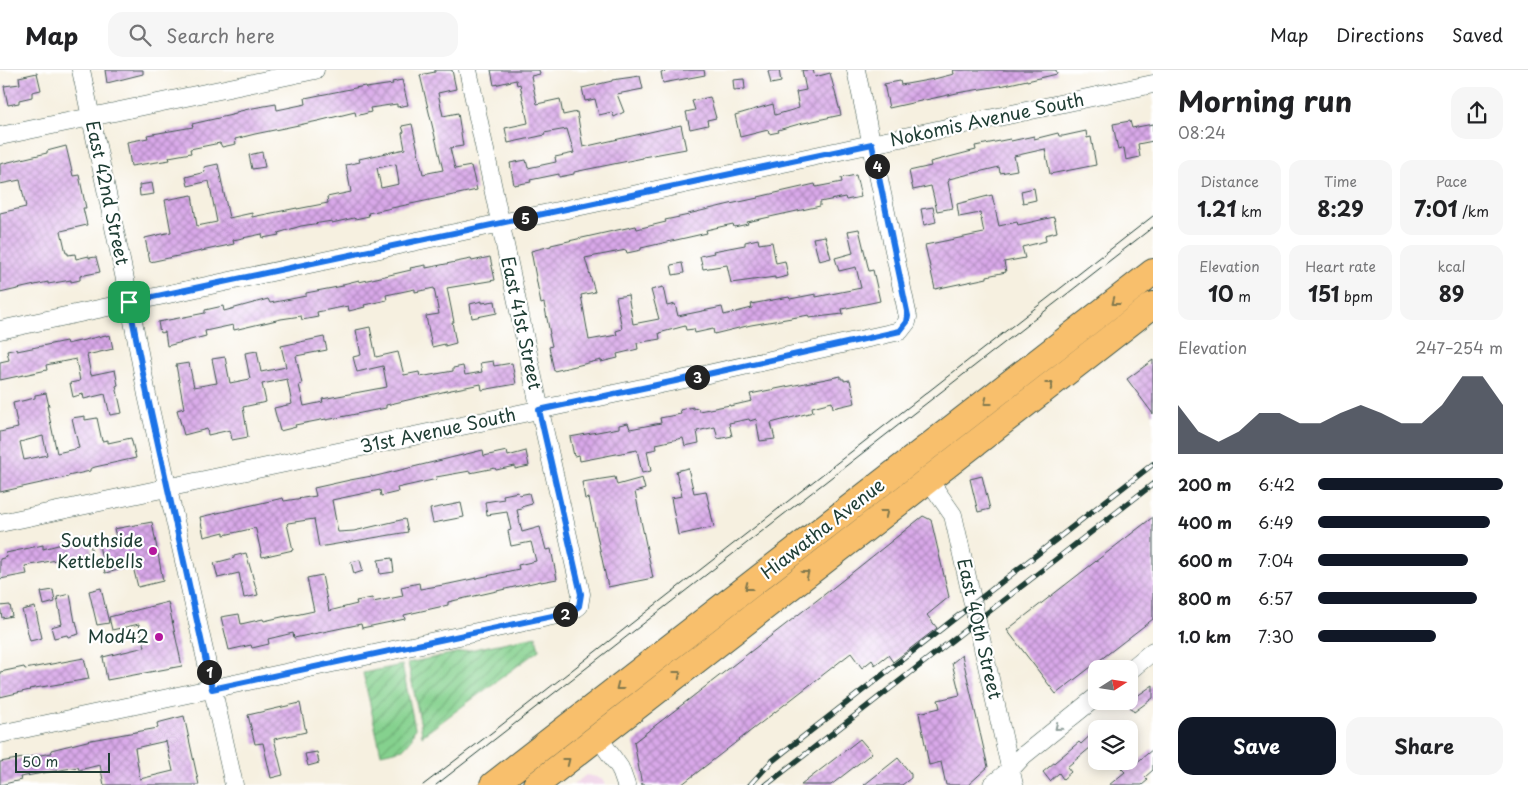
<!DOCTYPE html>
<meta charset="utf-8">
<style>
:root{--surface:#fff;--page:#f6f6f6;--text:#202124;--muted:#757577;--line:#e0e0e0;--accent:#111827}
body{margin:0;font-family:"Playpen Sans",sans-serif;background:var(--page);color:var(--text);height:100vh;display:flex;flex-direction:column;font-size:19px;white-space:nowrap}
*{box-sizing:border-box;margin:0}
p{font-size:16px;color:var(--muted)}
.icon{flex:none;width:28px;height:28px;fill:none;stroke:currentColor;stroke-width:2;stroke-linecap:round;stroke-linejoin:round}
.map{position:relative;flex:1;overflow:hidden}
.panel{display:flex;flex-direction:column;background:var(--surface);width:375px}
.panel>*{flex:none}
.needle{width:32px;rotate:78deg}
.tools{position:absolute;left:1088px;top:590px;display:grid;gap:10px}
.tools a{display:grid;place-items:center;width:50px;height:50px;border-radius:10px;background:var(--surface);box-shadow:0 2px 12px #0003;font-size:25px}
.scale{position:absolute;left:15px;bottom:12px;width:95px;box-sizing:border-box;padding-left:5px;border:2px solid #1f3d34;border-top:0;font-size:14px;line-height:18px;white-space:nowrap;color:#1f3d34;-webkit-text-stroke:4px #fff;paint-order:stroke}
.pin{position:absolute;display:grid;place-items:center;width:42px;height:42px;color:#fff;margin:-21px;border-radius:10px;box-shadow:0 2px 8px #0006}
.km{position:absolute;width:25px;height:25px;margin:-12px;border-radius:50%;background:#222;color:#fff;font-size:14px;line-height:25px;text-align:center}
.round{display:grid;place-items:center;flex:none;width:52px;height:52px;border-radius:15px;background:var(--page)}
.headline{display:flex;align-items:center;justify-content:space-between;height:85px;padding:0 25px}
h1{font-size:28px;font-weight:700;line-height:38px}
.figures{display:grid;grid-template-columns:repeat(3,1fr);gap:8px;height:85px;padding:5px 25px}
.figures div{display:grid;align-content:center;border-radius:12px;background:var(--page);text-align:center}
.figures b{font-size:21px;font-weight:700}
.figures small{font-size:14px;font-weight:400}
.figures p{font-size:14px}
.chart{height:140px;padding:10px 25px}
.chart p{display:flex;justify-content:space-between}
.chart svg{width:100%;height:90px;margin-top:5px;fill:var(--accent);opacity:.7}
.cta{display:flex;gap:10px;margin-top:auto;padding:10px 25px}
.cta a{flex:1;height:58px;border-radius:15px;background:var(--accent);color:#fff;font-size:20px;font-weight:700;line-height:58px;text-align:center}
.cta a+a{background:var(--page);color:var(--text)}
ul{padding:0 25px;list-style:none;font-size:16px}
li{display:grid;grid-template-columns:80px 60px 1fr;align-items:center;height:38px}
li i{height:12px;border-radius:6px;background:var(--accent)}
header{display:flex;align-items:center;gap:30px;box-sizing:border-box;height:70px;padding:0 25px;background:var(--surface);border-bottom:1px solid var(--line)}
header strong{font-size:24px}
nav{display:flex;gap:28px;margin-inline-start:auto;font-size:18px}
.search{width:350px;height:45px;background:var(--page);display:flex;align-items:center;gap:12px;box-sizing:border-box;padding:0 18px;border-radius:15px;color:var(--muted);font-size:19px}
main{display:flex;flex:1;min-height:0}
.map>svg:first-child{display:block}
.built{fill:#efd0e6}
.garden{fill:url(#garden-furrows);stroke:#528761}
.building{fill:url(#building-cross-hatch);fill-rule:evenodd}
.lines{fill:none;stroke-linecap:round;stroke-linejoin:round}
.minor-casing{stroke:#3f584e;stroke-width:19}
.highway-casing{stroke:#3f584e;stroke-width:28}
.minor{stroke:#fff;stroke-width:18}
.highway{stroke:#f8bf6c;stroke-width:26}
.tram{stroke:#1f3d34;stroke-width:1}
.rail-casing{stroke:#1f3d34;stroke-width:5.5}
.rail{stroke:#fff;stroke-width:4;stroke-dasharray:11;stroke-linecap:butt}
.oneway{stroke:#81784d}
.oneway2{stroke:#8f9e9a}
.route-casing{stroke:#fff;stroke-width:10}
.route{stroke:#1a73e8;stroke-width:6}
.poi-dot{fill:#b5179e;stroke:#fff;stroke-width:2}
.labels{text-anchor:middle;stroke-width:4.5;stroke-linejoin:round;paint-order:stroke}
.street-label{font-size:18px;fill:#1f3d34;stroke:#fff}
.poi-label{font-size:18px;fill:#1f3d34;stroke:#fff;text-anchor:end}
</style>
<header>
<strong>Map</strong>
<div class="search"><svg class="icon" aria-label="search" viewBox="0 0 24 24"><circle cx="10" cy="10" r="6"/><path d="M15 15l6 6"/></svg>Search here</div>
<nav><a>Map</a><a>Directions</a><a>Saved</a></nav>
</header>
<main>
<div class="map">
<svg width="1153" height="715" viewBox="0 0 1153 715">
<defs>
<pattern id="garden-furrows" width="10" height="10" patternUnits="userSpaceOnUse" patternTransform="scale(1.25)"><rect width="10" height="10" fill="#85d18e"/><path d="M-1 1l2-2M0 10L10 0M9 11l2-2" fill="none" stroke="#6cab75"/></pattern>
<pattern id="building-cross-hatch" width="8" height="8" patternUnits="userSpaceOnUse" patternTransform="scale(1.25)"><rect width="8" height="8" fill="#d9a8e9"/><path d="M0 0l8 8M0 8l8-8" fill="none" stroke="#af8abe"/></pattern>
</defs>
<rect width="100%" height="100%" fill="#fff"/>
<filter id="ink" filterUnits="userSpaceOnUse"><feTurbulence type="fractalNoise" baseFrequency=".02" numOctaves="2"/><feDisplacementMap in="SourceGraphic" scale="10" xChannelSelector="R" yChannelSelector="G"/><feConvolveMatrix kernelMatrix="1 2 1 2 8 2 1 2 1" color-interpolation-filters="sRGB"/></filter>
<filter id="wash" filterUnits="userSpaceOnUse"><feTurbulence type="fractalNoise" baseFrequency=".0096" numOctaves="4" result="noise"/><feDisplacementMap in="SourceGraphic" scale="20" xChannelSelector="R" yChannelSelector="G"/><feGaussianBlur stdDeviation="1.12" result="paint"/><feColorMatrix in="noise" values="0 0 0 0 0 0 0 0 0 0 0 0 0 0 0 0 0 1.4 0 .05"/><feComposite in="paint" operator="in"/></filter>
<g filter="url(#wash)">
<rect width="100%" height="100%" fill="#f6f0e0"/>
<path class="built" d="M586 705 596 707 603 710 606 715H573Z"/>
<path class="garden" d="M536 566 539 580 422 666 421 656 408 593Z
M402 595 415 658 411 670 403 679 381 684 363 603Z"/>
<g id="blocks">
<path class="building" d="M105 0H143V4L107 13Z
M435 0H452L456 19 438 23 443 46 458 43 463 76 450 78 455 99 471 96 477 120 368 143 369 146 355 149 354 148 332 153V151L301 156 278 163 279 165 263 168 262 164 233 170 234 174 150 192 145 168 171 162 165 130 192 125 197 156 217 152 209 111 188 116 186 107 205 102 204 97 218 94 229 148 252 143V147L297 138V139L328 133 327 127 351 122 346 95 360 92 359 89 405 79 402 63 404 62 402 56 412 54 423 104 443 100 420 5 435 2ZM396 94 399 114 381 118 377 98Z
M491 0H539L540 4 531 6 537 34 560 29 563 45 577 42 583 77 681 55 686 79 643 87V88L574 102V104L559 107V104L530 110 531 112 514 115 510 93 526 90 528 98 556 92 555 87 574 83 567 59 544 63 545 65 508 73 505 58 528 53 520 14 517 15 516 10 494 15Z
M670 0H704L705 5 663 13 661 2Z
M779 0 781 12 771 14 768 1Z
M802 0H813L815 7 830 3 841 45 799 54 778 60 779 62 769 64 768 60 740 67 735 45 773 34 775 45 799 38 796 22 806 20Z
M953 0H1056L1057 4 1027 11V10L1005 15 957 23 889 38 884 14 900 11 901 15 934 9 954 4Z
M37 3 41 20 32 22V27L19 30V33L8 35 4 16 20 14 19 7Z
M640 6 643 19 617 24 624 42 614 47 612 42 599 45 595 29 585 31 582 18 612 11V10Z
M744 9 745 19 734 20 733 10Z
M402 10 408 35 397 37V34L370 38 371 42 356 46 355 42 318 51 255 64 235 69 236 74 222 77 220 73 190 79 191 83 169 87 170 90 131 96 127 72 148 68 147 65 193 57 192 54 236 44V42L253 38 276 34 277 40 306 34 305 28 365 16 366 18 393 14 392 12Z
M710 27 716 48 707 50 708 55 690 59 686 42 695 40 692 31Z
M1130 51 1132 58 1153 54V71L1138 74 1140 87 1126 90 1124 78 1118 80 1113 54Z
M1086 61 1087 68 1091 67 1096 95 1050 104 1045 79 1014 86 1017 100 1000 103 999 97 949 109V111L948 112 953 138 937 141 931 116 913 120 909 101 931 96 930 92 976 80 975 76 1010 69 1011 71 1034 66V69L1058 63 1059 66H1063Z
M66 76 73 106 79 105 86 138H83L87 155 61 161 66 183H68V185L75 184 76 189 89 186V188L96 187 100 202 80 206V210L71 212V210L48 214V212L0 223V143L26 137 20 110 0 114V94L47 83V81Z
M262 82 265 97 252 99 249 85Z
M856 105 861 127 846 130 845 127 820 132V136L747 152 748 154 734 157 733 154 706 160 707 163 641 178V180L627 183 626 180 585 188 595 222 581 225 589 270 617 265 616 261 622 259 616 227 628 225 633 254 659 249 651 220 663 217 667 236 675 234 678 246 722 237 724 245 752 238 751 234 789 227 790 229 816 224V227L861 218 856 197 839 201 835 188 853 183 848 161 859 159 869 201 873 200 880 231 842 239 843 244 809 248V245L751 255 714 264 713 259 695 263 694 259 686 260 685 256 659 263 660 269 637 273 638 279 617 284 618 288 601 292V290L554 301 549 277 552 276 549 264H550L544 233 541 234 531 181 551 176V175L622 159 636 156 637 159 666 152 665 150 689 145 688 144 730 134 758 128V127L815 114 816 117 842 112 841 108Z
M152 113 154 124 140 126 139 115Z
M1034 118 1036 130 1023 133 1021 121Z
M992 125 999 156 1017 152 1018 155 1054 147 1057 162 1045 165 1046 171 1022 177 1025 188 1004 192 1006 202 987 206V208L935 219 925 175 984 163 980 143 959 147 957 134Z
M933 137 936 152 924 155 921 139Z
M825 166 831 188 819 191 813 168Z
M758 169 759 174 772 172 776 193 785 191 788 206 775 209V207L731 213 727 195 703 199 700 186 714 183 713 181 745 175V172Z
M490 187 495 210 447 218 454 252H452L456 273 445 276V274L432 277 428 257 426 246 439 244 434 218 415 222V219L386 225 387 230 364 235 365 237 349 241 348 236 317 242 318 247 302 250 301 246 281 249 234 260 233 255 205 261 206 266 167 276 165 262 160 263 158 252 205 243V240L223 236 224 241 268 229 270 233 306 226V223L343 216V214L359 210V212L411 200 410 198 426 195V198L471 189 472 191Z
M682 193 684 203 673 205 671 195Z
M482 231V233L495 231 497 243 472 248 470 234Z
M370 257 376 287 398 282 404 305 419 302 420 307 453 301V298L463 296 465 305 482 302 480 293 493 291 494 296 512 293 516 314 482 320 481 314 451 320 386 335V338L326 350V349L295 355 296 357 280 361 274 338 292 334 287 309 262 314 266 332 243 337 248 367 232 370 230 360 208 365 207 359 184 365 177 340 184 338 176 295 189 293 194 317 217 313 212 289 225 287 230 313 250 309 245 283 257 281 261 302 286 297 281 276 324 267 327 280 296 286 302 314 299 315 304 336 323 332 322 329 387 317 383 296 357 302 353 287 361 285 356 260Z
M106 265V266L110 265 113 279 87 285 91 305 115 300 118 315 116 316 122 343 110 345 105 324 84 329 83 324 73 327 70 313 80 311 76 289 46 295 47 300 0 310V292L9 290 7 281 17 279V281L66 271 67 274Z
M1153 290V344L1127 309Z
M841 306V309H844V311L850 310 855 333 833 338 832 332 812 337 813 342 771 353 775 369 760 371 756 349 750 351 749 349 729 353 732 366 718 369 715 357 697 361 699 373 685 376 683 368 656 374 657 379 647 381 651 401 642 403 637 380 580 391 579 385 574 386 570 367 619 358V355L628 353 630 359 661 353 660 348 681 344 680 340 693 337V339L698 338 699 341 730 335V336L752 331 750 324Z
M46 323 49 336H47L57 383 79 378 72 348 85 346V350L97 348 102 371 108 370V373L131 368 136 388 95 397 90 399V401L68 406V407L0 422V362L18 358 13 333 35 328V325ZM43 366 47 385 24 390 20 372Z
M483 380 484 386 507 381 508 386 526 381 529 396 515 399V396L496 400 495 398 470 403V401L436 407 437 409 397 418 398 422 381 426 380 420 332 430 338 462 354 461 405 449 408 462 319 477 314 449 288 453 287 454 293 480 262 487 256 460 255 458 224 465V462L204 467 200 447 283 428 284 431 316 426 314 418 350 410 372 406V407Z
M688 398 694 423 706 421 714 457 678 465 671 428 682 426 676 401Z
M982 406 990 439 978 442 970 409Z
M615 407 617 415 642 408 645 419 635 422 653 508 608 517 589 428 585 429 582 412Z
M518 422 519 425 529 423 532 434 521 437 522 439 517 440 522 462 540 457 546 480 551 479 557 509 541 512V511L448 532V535L404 545 405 549 362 558 361 554 294 568 293 563 268 569 269 574 252 578 251 575 229 580 221 547 239 544 241 554 263 549 264 551 286 546V547L314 541 307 508 322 505 329 541 357 534 356 531 372 528 373 532 403 526 401 517 419 513 420 519 449 514 519 499 518 495 536 491 531 472 511 476 508 461 511 460 507 442 487 445 485 432 504 429 503 425Z
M461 433 464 447 433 453 430 439Z
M923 446 931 450 949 527 927 545 937 558 893 592 888 585 875 595 872 590 862 598 851 583 681 715H642L634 672 834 517Z
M1153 447V549L1056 624 1007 560Z
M152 452 163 511 138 517 133 497 105 503 99 475 117 471 114 459Z
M88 467 92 482 57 492 56 490 25 496 27 504 0 509V489L7 487 6 483 43 475V479Z
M246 483 258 525 244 528 239 503 218 508 214 493 234 488V486Z
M392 488 394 502 380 504 378 490Z
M360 490 363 501 354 504 351 492Z
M101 518 109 553 97 555 89 521Z
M53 520 55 532 44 535 41 522Z
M70 524 75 552 76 551 79 564 68 567 67 565 54 568 51 557 62 554 57 527Z
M168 532 182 596 107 610 103 587 145 577 139 554 112 560 109 547Z
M10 535 12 546 2 548 0 536Z
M35 537 42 568 30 571 22 540Z
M962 585 988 697 968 715H946L941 692 929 695 919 643 940 638 938 630 960 625 952 593Z
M84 588 89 609 29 619 30 620 0 627V602L24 597 25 599Z
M1153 615V628L1134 642 1127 633Z
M300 633 306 662 274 669 283 705 271 708 263 673 255 674 248 645Z
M184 646 199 715H104L100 695 79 700 78 697 20 707 21 710 0 715V692L52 683 51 680 91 670 158 658 157 653ZM166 671 173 701 140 709 135 678Z
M1096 660V673L1067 697 1071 702 1063 709 1059 703 1050 711 1043 702 1079 672 1081 674Z
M860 669 872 683 831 715H801Z
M1153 679V700L1145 707 1148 710 1142 715H1109L1125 702 1121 698 1132 689 1135 694Z
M317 682 319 693 308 696 305 684Z
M898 688 911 704V708L902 715H864Z"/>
</g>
</g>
<g filter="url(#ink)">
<use href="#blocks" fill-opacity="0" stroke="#3f584e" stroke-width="1"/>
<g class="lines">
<defs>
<path id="minor" d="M81 0 127 219 147 325 234 715
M0 66 315 0
M0 260 1153 14
M928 409 953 445 1014 715
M0 453 699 306 900 261 907 252 908 247 856 0
M1129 601 1153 581
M0 664 571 542 579 536 581 524 542 350 468 0
M598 667 620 698 626 715
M992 715 1011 699 1024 685 1096 627"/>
<path id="highway" d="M493 715 1153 202
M536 715 1153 235"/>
</defs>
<use href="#minor" class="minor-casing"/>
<use href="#highway" class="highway-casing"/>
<use href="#minor" class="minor"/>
<use href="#highway" class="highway"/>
<path class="tram" d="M423 715 499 657 1153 146
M436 715 1153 157"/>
<defs>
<path id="rail" d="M750 715 771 692 790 677 1153 394
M766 715 1153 414"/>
</defs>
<use href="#rail" class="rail-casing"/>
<use href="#rail" class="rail"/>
</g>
<defs><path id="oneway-chevron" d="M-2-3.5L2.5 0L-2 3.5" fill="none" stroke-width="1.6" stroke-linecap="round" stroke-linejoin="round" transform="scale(1.25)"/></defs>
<g class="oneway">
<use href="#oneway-chevron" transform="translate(1115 232) rotate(142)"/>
<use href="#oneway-chevron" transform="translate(1050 315) rotate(-38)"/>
<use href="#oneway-chevron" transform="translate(987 332) rotate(142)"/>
<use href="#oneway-chevron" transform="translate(885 443) rotate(-38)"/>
<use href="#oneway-chevron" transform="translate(806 504) rotate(-38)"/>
<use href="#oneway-chevron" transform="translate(748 517) rotate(142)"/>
<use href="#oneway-chevron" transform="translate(678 604) rotate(-38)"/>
<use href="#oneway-chevron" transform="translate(619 617) rotate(142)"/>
<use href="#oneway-chevron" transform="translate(567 691) rotate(-38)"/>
</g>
<use class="oneway2" href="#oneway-chevron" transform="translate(1058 657) rotate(141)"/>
</g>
<g class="lines" filter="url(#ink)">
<defs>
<path id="route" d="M872 74 908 246 907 252 900 261 699 306 539 340 581 524 579 536 571 542 212 619 147 324 129 232Z"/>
</defs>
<use href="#route" class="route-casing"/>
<use href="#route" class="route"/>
</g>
<g class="poi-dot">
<circle cx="153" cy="481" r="5"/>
<circle cx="159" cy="567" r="5"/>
</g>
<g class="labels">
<g class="street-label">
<text transform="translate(987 50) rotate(-12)" y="6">Nokomis Avenue South</text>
<text transform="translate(107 123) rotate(78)" y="6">East 42nd Street</text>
<text transform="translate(521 253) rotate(78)" y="6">East 41st Street</text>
<text transform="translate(438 361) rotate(-12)" y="6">31st Avenue South</text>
<text transform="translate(823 459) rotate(-38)" y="6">Hiawatha Avenue</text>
<text transform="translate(979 559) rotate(77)" y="6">East 40th Street</text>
</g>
<g class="poi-label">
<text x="143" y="477">Southside<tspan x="143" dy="21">Kettlebells</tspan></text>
<text x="149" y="573">Mod42</text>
</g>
</g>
</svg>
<div class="tools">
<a><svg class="needle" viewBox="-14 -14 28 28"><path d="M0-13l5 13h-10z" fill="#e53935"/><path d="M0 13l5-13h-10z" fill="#757577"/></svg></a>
<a><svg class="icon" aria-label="layers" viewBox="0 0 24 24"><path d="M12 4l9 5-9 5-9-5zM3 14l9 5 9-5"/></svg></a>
</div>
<div class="scale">50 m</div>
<div class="pin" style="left:129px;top:232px;background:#1e9e55"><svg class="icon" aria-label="arrive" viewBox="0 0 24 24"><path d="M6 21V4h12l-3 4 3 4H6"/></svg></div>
<b class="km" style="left:209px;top:602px">1</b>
<b class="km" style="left:565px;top:544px">2</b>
<b class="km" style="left:697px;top:307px">3</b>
<b class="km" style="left:877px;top:96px">4</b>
<b class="km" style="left:525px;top:148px">5</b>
</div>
<section class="panel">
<div class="headline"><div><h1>Morning run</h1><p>08:24</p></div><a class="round"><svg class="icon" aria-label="share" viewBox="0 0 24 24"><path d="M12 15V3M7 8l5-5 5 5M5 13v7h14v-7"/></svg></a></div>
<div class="figures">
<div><p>Distance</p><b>1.21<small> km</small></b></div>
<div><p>Time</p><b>8:29</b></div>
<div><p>Pace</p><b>7:01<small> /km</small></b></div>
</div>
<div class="figures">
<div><p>Elevation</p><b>10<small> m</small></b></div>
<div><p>Heart rate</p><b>151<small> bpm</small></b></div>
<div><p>kcal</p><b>89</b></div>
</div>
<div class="chart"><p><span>Elevation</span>247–254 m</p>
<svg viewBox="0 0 160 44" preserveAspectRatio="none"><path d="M0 44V20L10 33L20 38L30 33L40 24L50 24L60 29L70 29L80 24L90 20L100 24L110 29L120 29L130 20L140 6L150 6L160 20V44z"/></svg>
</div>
<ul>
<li><b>200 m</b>6:42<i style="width:100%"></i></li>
<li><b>400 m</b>6:49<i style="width:93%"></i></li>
<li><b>600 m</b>7:04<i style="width:81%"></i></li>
<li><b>800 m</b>6:57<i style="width:86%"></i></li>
<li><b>1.0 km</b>7:30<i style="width:64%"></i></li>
</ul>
<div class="cta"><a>Save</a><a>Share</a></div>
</section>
</main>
